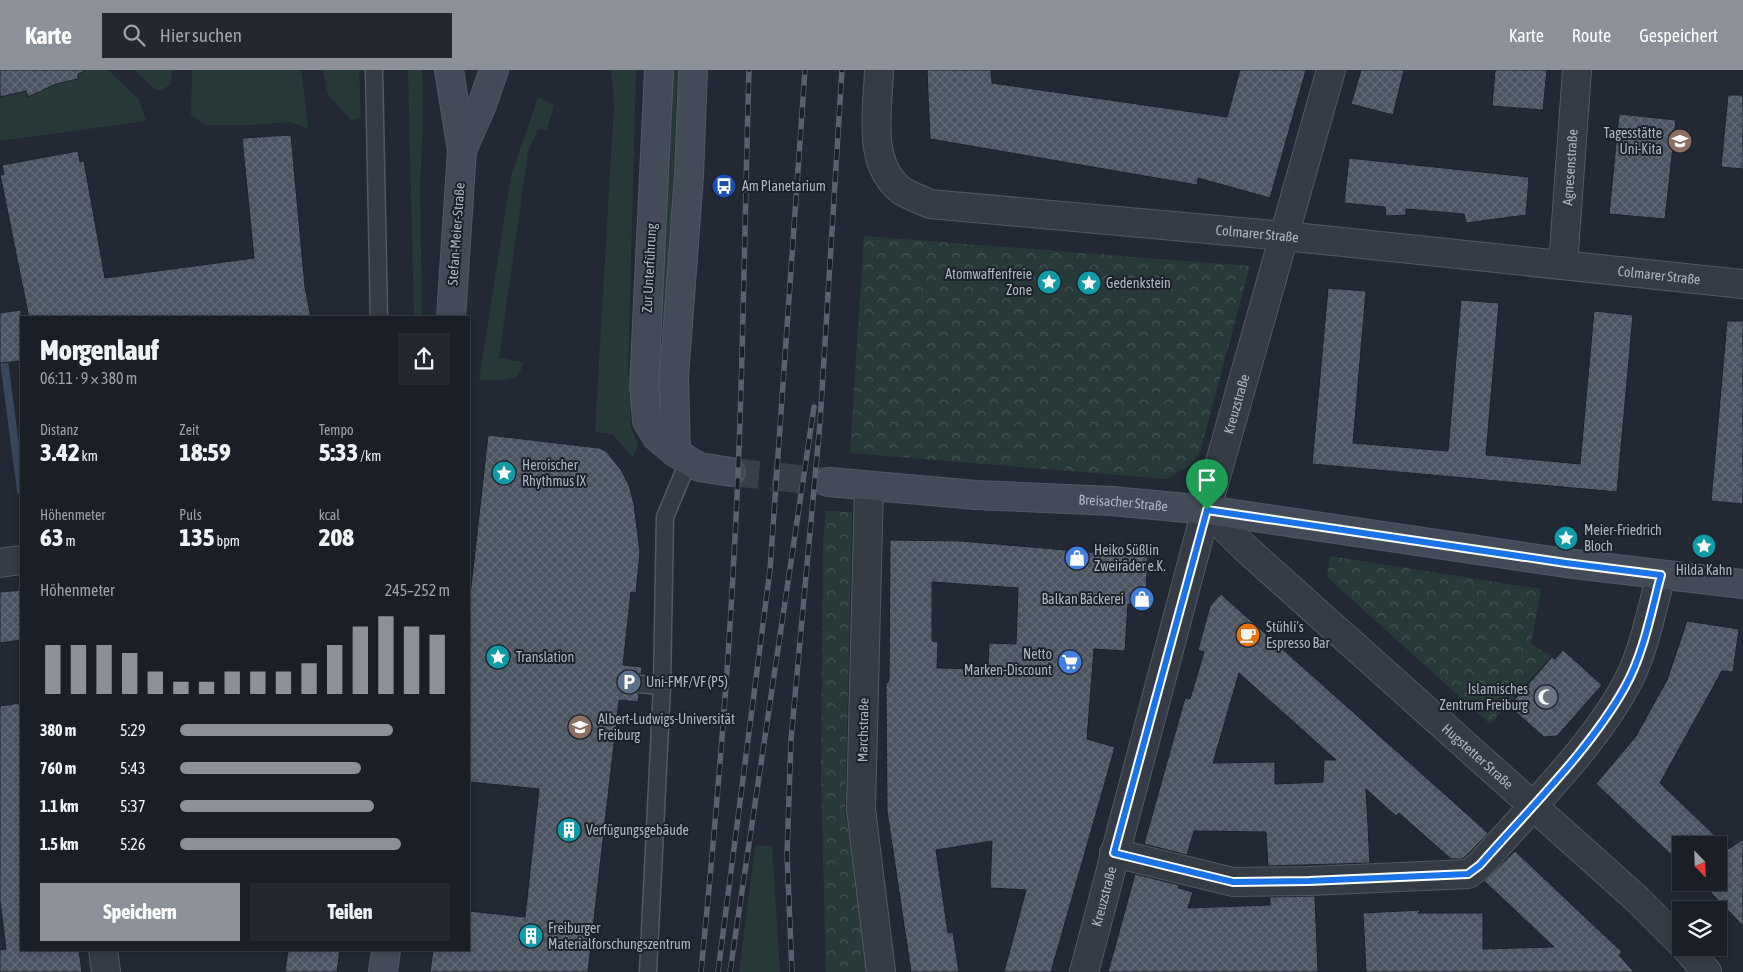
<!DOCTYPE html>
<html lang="de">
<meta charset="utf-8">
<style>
:root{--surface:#1a1f27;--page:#23272f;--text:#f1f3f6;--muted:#9fa2a7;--line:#383d44;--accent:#8c9099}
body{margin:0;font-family:"Asap Condensed",sans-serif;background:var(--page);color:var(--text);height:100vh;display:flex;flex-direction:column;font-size:19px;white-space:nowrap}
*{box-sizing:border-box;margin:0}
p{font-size:16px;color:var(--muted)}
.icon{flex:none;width:28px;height:28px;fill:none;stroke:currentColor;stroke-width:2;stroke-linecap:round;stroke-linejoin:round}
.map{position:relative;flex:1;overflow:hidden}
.panel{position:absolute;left:20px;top:246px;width:450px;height:635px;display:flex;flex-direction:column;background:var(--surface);border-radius:0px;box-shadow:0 2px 8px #0003,0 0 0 1px var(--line)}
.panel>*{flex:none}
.needle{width:32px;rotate:157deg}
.controls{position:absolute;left:1672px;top:766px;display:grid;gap:10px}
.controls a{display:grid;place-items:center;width:55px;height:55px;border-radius:0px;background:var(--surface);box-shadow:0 2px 8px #0003,0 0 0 1px var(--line);font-size:25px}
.pin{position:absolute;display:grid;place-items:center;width:42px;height:42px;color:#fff;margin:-51px -21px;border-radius:50% 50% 50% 0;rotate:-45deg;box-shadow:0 0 5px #0007}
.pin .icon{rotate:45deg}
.round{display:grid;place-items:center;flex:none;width:52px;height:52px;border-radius:0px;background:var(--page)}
.head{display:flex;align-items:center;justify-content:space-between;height:85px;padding:0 20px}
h1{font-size:28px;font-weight:800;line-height:38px}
.stats{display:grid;grid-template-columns:repeat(3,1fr);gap:8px;height:85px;padding:5px 20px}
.stats div{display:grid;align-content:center}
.stats b{font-size:25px;font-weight:800}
.stats small{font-size:14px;font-weight:400}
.stats p{font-size:14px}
.chart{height:140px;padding:10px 20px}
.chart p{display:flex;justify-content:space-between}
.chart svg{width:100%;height:90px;margin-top:5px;stroke:var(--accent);stroke-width:6}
.cta{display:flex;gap:10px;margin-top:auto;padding:10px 20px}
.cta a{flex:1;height:58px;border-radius:0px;background:var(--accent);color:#fff;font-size:20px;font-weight:800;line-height:58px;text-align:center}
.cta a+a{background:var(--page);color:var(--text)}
ul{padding:0 20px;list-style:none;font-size:16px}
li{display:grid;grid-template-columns:80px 60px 1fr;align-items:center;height:38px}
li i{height:12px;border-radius:6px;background:var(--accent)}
header{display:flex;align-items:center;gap:30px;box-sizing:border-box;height:70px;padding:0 25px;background:var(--accent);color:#fff}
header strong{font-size:24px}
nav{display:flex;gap:28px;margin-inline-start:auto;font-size:18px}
.search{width:350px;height:45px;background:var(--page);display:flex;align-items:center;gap:12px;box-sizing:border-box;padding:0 18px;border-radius:0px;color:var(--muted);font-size:19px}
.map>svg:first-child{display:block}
.grass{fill:#28393a}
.forest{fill:url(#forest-crowns)}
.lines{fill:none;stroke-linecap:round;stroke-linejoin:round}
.stream{stroke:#39475d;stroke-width:8}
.building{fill:url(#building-cross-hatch);stroke:#1c222c;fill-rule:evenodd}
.secondary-tunnel{stroke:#373e49;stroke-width:28;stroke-dasharray:28 14;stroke-linecap:butt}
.service-casing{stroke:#525963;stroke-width:19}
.minor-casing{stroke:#525963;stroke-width:30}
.secondary-casing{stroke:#525963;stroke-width:30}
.service{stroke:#353b45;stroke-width:16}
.minor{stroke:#353b45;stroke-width:28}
.secondary{stroke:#434b58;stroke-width:28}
.rail-casing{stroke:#59616e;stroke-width:5.5}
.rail{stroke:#1b202a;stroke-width:4;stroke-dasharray:11;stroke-linecap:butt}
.route-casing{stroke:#fff;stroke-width:10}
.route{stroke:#1a73e8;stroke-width:6}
.labels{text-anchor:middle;stroke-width:4;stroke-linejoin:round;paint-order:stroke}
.poi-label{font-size:14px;fill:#afb6c2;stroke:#1b202a;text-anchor:start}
.street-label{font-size:14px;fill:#afb6c2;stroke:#1b202a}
</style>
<header>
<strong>Karte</strong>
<div class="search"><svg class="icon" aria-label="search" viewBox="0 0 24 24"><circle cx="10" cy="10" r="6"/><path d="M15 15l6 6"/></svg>Hier suchen</div>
<nav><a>Karte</a><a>Route</a><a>Gespeichert</a></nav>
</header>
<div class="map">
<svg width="1743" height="902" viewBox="0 0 1743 902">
<defs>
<pattern id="forest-crowns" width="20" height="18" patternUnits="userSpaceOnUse" patternTransform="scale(1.25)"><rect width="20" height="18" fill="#28393a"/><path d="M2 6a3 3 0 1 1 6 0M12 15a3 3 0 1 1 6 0" fill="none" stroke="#455355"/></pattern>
<pattern id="building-cross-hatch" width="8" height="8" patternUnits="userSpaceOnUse" patternTransform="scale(1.25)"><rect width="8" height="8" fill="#4a5360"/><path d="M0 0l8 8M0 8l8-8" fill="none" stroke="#626a75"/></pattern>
</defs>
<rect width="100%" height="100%" fill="#222934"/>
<path class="grass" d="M51 0H108L139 30 146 51 0 71V27Z
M134 0H172L171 14 161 21 155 19Z
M192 0H298L302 4 308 59 291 52 251 55H205L191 45Z
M323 0H359L361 48 351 50 328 25Z
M408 0H422L423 47 420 116 422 247H414Z
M611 0H636L628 302 631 357 638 375 633 387 612 364 595 362 614 34Z
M672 0H677L669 262 660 267 671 76Z
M538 27 554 35 547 60 538 59 528 82 499 288 523 292C520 316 497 309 479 310L511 106Z
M755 776H772L780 902H739Z"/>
<path class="forest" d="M864 166 1250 196 1200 382 1192 394 1166 409 850 383Z
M826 441 852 442 845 742 872 902H826L821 708 823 473Z
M1330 486 1541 519 1531 574 1551 586 1490 654 1327 507Z"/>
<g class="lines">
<path class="stream" d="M3 283 21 421"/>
</g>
<path class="building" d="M0 0H86L78 4V9L56 14 28 27 26 21 0 27Z
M927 0H991L992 13 1227 47 1240 0H1306L1270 128 1198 108 1197 115 930 69Z
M1361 0H1404L1393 45 1351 34Z
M1495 0H1547L1543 40 1492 36Z
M1728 25H1743V99L1721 97Z
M1619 44 1676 50 1665 149 1609 144Z
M291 65 305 217 311 248H29L0 104 4 105 2 95 78 81 80 92 84 91 105 208 254 188 242 68Z
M1349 88 1529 107 1526 145 1466 153 1464 144 1406 139V145L1386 146 1385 137 1344 133Z
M1328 218 1366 221 1353 373 1448 381 1461 230 1499 233 1486 385 1580 394 1594 241 1633 245 1617 422 1312 394Z
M21 240V291L0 293V243Z
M1727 251H1743V434L1711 431Z
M488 365 599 378 606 381 621 400 629 415 634 434 640 482 636 523 631 522 623 595 642 597 641 604 635 605 630 613 631 619 639 624 638 632 619 630 588 902H430L433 880H469V841L525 847 539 719 469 712V535Z
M890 470 961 471 1148 487 1145 535 1128 534 1125 581 1094 579 1087 669 1115 677 1051 902H1004L1026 820 990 818 992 771 936 780 948 863 953 862 959 902H911L887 741 886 614 889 611ZM932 512 1018 518 1016 574 989 573 988 599 937 598 938 572 932 571Z
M21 520V570L0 573V522Z
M1221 524 1488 763 1469 783 1462 789H1451L1399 743 1396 746 1366 719 1370 793 1268 796 1266 762 1194 761 1187 785 1144 774 1185 628 1190 629 1204 582 1198 580 1210 536ZM1239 603 1336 690H1324L1323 712 1275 714V692L1213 693Z
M1687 551 1739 559 1733 602 1722 601 1660 713 1729 779 1743 769V856L1701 812H1719V775H1681V794L1596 714 1636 666 1667 610Z
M1563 580 1602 615 1557 666 1544 667 1509 636 1552 587 1555 589Z
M21 633V880H79L82 902H0V880L6 879 0 831V636Z
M1515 781 1622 882 1619 885 1634 902H1366L1363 843 1421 840 1418 843H1483V879L1554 877 1484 811Z
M1135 804 1179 815 1178 818 1193 822 1188 838 1270 835V827L1315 826 1318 902H1108Z
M288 880H340L337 902H285Z"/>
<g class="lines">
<path class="secondary-tunnel" d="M731 402 829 412"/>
<defs>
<path id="service" d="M374 0 379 248
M640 614 662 616
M648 902 662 616 665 447 688 392"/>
<g id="minor">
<path id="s1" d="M879 0C878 39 866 94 902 121 910 126 922 130 930 134L1285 166 1743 214"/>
<path id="s2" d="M1563 195 1577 0"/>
<path d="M869 416 861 739 881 902"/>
<path id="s3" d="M1207 440 1244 477 1637 829 1681 873"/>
<path d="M0 493 21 490"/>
<path d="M1114 783 1233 812 1309 811 1468 804 1480 795C1527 741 1590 680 1625 617 1644 583 1651 542 1661 505"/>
<path d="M1686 878 1707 902"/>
<path d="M103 880 106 902"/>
<path id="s4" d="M1084 902 1198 470 1331 0"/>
</g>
<g id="secondary">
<path d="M449 0 462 80 451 248"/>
<path d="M659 0 644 316 647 351 657 367 676 383 699 397 731 402"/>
<path d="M462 80 482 35 494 0"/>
<path d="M676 383 674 307 689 106 693 0"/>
<path id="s5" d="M829 412 976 425 1112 431 1207 440 1566 493 1743 514"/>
<path d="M383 902 386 880"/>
</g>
</defs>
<use href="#service" class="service-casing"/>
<use href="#minor" class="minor-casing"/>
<use href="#secondary" class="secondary-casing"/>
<use href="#service" class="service"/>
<use href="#minor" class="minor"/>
<use href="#secondary" class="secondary"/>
<defs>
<path id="rail" d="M701 902C714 770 726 637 733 504 743 336 744 168 749 0
M718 902 770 500 805 0
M730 902 814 337
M792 902 787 784 791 670 820 353 842 0"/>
</defs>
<use href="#rail" class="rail-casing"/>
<use href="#rail" class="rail"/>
</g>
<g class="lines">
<defs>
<path id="route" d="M1207 440 1566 493 1661 505C1651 542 1644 583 1625 617 1590 680 1527 741 1480 795L1468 804 1309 811 1233 812 1114 783Z"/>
</defs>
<use href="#route" class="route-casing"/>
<use href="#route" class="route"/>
</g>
<defs>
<symbol id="school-disc" viewBox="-11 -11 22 22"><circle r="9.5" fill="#8d6e63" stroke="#1b202a"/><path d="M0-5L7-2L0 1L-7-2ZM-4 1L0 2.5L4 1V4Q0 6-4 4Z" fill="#fff"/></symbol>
<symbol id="bus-disc" viewBox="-11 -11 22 22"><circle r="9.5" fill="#1a4fb4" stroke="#1b202a"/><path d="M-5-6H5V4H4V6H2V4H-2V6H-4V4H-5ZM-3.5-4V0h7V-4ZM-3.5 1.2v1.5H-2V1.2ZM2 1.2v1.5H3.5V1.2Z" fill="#fff"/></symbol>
<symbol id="sight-disc" viewBox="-11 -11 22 22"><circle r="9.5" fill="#0f9aa8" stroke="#1b202a"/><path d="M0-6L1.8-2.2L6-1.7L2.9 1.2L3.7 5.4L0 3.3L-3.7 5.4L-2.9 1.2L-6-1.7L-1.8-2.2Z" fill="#fff"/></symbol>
<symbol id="shop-disc" viewBox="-11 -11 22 22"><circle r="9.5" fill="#3f7fe0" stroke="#1b202a"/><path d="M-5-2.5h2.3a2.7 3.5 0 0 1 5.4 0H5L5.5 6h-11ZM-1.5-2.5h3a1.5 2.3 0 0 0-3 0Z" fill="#fff"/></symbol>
<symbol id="cafe-disc" viewBox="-11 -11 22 22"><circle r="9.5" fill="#e8710a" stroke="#1b202a"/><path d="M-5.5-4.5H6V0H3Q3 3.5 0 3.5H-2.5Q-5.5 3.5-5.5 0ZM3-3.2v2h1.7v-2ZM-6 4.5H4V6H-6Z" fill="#fff"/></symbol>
<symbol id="supermarket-disc" viewBox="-11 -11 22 22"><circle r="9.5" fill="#3f7fe0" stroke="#1b202a"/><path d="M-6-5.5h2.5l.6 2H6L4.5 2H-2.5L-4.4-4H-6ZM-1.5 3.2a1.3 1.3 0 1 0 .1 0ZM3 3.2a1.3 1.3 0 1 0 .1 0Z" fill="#fff"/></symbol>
<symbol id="parking-disc" viewBox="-11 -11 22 22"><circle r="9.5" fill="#5c6f8a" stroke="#1b202a"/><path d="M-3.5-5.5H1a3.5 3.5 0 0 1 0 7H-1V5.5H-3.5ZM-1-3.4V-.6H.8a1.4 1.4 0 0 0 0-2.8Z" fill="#fff"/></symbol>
<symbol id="mosque-disc" viewBox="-11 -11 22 22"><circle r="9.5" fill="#6b7280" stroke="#1b202a"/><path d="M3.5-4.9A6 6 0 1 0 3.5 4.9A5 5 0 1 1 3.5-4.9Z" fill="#fff"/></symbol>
<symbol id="university-disc" viewBox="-11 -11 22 22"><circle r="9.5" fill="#8d6e63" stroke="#1b202a"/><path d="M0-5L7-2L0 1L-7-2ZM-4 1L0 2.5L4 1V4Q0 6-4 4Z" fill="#fff"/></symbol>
<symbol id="building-disc" viewBox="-11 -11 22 22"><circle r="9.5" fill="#0f9aa8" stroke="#1b202a"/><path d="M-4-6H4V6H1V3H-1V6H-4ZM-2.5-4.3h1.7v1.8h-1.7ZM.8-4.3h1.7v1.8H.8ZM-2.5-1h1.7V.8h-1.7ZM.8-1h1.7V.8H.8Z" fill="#fff"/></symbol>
</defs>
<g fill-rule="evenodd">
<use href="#school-disc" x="1666" y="57" width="28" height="28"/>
<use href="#bus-disc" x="710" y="102" width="28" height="28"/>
<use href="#sight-disc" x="1035" y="198" width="28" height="28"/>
<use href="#sight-disc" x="1075" y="199" width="28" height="28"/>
<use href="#sight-disc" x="490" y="389" width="28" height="28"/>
<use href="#sight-disc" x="1552" y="454" width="28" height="28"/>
<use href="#sight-disc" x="1690" y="462" width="28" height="28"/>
<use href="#shop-disc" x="1063" y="474" width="28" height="28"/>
<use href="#shop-disc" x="1128" y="515" width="28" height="28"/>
<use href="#cafe-disc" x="1234" y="551" width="28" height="28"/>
<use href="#sight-disc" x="484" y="573" width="28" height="28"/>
<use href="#supermarket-disc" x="1056" y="578" width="28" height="28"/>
<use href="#parking-disc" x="615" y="598" width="28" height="28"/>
<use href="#mosque-disc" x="1532" y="613" width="28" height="28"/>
<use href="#university-disc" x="566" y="643" width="28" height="28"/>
<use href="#building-disc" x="555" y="746" width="28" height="28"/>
<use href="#building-disc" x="517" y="852" width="28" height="28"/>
</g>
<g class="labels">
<g class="poi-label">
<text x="1662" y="68" text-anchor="end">Tagesstätte<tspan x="1662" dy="16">Uni-Kita</tspan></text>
<text x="742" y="121">Am Planetarium</text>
<text x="1032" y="209" text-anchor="end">Atomwaffenfreie<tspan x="1032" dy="16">Zone</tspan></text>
<text x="1106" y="218">Gedenkstein</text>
<text x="522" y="400">Heroischer<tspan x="522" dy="16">Rhythmus IX</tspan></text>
<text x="1584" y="465">Meier-Friedrich<tspan x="1584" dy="16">Bloch</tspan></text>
<text x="1094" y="485">Heiko Süßlin<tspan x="1094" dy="16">Zweiräder e.K.</tspan></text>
<text x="1704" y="505" text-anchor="middle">Hilda Kahn</text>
<text x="1124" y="534" text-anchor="end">Balkan Bäckerei</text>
<text x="1266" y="562">Stühli's<tspan x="1266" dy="16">Espresso Bar</tspan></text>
<text x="1052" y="589" text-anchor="end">Netto<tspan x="1052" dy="16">Marken-Discount</tspan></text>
<text x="516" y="592">Translation</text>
<text x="646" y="617">Uni-FMF/VF (P5)</text>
<text x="1528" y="624" text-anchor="end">Islamisches<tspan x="1528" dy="16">Zentrum Freiburg</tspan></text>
<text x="598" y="654">Albert-Ludwigs-Universität<tspan x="598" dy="16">Freiburg</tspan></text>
<text x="586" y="765">Verfügungsgebäude</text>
<text x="548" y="863">Freiburger<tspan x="548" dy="16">Materialforschungszentrum</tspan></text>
</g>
<g class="street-label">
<text dy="5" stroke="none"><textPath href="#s2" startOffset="98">Agnesenstraße</textPath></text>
<text dy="5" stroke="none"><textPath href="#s1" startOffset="488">Colmarer Straße</textPath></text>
<text transform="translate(456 164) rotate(-86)" y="5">Stefan-Meier-Straße</text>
<text transform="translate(649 198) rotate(-87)" y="5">Zur Unterführung</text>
<text dy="5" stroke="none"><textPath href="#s1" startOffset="892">Colmarer Straße</textPath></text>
<text dy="5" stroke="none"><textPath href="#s4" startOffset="588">Kreuzstraße</textPath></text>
<text dy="5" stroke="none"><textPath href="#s5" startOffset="295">Breisacher Straße</textPath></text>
<text transform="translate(863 660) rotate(-89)" y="5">Marchstraße</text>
<text dy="5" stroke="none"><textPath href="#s3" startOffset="366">Hugstetter Straße</textPath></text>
<text dy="5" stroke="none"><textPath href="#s4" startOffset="78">Kreuzstraße</textPath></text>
</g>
</g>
</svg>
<div class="controls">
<a><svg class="needle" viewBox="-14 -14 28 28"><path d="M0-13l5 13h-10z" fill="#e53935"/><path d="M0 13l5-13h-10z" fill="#9fa2a7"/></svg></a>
<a><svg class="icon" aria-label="layers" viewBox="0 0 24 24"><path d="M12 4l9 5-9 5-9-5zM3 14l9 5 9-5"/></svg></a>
</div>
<div class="pin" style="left:1207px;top:440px;background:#1e9e55"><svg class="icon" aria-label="arrive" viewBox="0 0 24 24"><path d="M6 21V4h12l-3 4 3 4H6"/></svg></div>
<section class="panel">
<div class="head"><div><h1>Morgenlauf</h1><p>06:11 · 9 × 380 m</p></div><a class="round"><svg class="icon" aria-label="share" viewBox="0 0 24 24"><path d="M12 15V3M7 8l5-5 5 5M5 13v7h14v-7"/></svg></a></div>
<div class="stats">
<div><p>Distanz</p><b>3.42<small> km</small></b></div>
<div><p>Zeit</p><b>18:59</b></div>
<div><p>Tempo</p><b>5:33<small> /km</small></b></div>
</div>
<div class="stats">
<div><p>Höhenmeter</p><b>63<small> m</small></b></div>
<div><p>Puls</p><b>135<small> bpm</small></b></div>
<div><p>kcal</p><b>208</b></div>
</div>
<div class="chart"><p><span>Höhenmeter</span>245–252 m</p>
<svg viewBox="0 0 160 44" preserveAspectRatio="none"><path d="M5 44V20M15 44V20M25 44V20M35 44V24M45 44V33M55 44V38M65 44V38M75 44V33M85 44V33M95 44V33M105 44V29M115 44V20M125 44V11M135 44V6M145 44V11M155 44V15"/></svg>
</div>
<ul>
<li><b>380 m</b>5:29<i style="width:79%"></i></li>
<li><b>760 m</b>5:43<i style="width:67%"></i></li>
<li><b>1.1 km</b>5:37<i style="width:72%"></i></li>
<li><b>1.5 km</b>5:26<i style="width:82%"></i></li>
</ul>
<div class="cta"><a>Speichern</a><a>Teilen</a></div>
</section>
</div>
